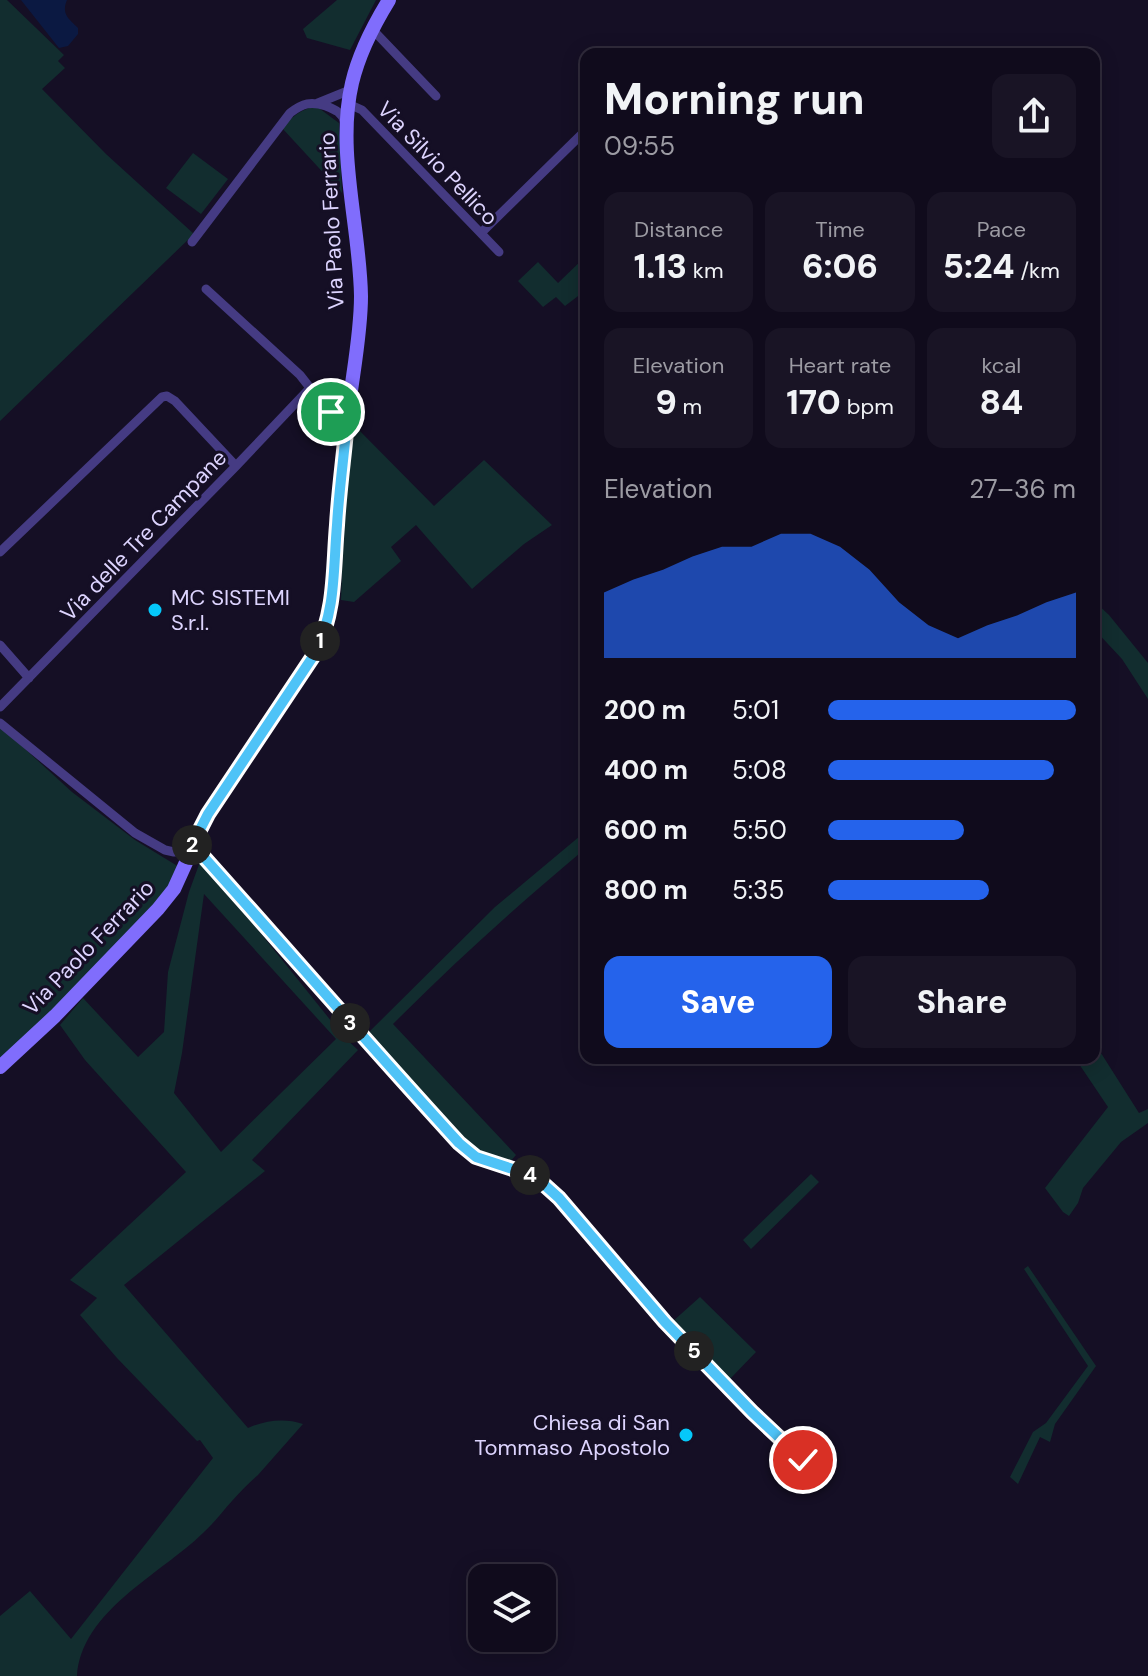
<!DOCTYPE html>
<meta charset="utf-8">
<style>
:root{--surface:#100b1c;--page:#191425;--text:#f1f3f6;--muted:#9c9ba3;--line:#302b3b;--accent:#2563eb}
body{margin:0;font-family:"DM Sans",sans-serif;background:var(--page);color:var(--text);height:100vh;display:flex;flex-direction:column;font-size:30px;white-space:nowrap}
*{box-sizing:border-box;margin:0}
p{font-size:26px;color:var(--muted)}
.icon{flex:none;width:44px;height:44px;fill:none;stroke:currentColor;stroke-width:2;stroke-linecap:round;stroke-linejoin:round}
.map{position:relative;flex:1;overflow:hidden}
.drawer{position:absolute;left:580px;top:48px;width:520px;height:1016px;display:flex;flex-direction:column;background:var(--surface);border-radius:16px;box-shadow:0 4px 20px #0003,0 0 0 2px var(--line)}
.drawer>*{flex:none}
.controls{position:absolute;left:468px;top:1564px;display:grid;gap:16px}
.controls a{display:grid;place-items:center;width:88px;height:88px;border-radius:16px;background:var(--surface);box-shadow:0 4px 20px #0003,0 0 0 2px var(--line);font-size:40px}
.pin{position:absolute;display:grid;place-items:center;width:68px;height:68px;color:#fff;margin:-34px;border:4px solid #fff;border-radius:50%;box-shadow:0 2px 8px #0007}
.km{position:absolute;width:40px;height:40px;margin:-20px;border-radius:50%;background:#222;color:#fff;font-size:22px;line-height:40px;text-align:center}
.round{display:grid;place-items:center;flex:none;width:84px;height:84px;border-radius:16px;background:var(--page)}
.head{display:flex;align-items:center;justify-content:space-between;height:136px;padding:0 24px}
h1{font-size:44px;font-weight:800;line-height:60px}
.metrics{display:grid;grid-template-columns:repeat(3,1fr);gap:12px;height:136px;padding:8px 24px}
.metrics div{display:grid;align-content:center;border-radius:16px;background:var(--page);text-align:center}
.metrics b{font-size:34px;font-weight:800}
.metrics small{font-size:22px;font-weight:400}
.metrics p{font-size:22px}
.chart{height:224px;padding:16px 24px}
.chart p{display:flex;justify-content:space-between}
.chart svg{width:100%;height:144px;margin-top:8px;fill:var(--accent);opacity:.7}
.button{display:flex;gap:16px;margin-top:auto;padding:16px 24px}
.button a{flex:1;height:92px;border-radius:16px;background:var(--accent);color:#fff;font-size:32px;font-weight:800;line-height:92px;text-align:center}
.button a+a{background:var(--page);color:var(--text)}
ul{padding:0 24px;list-style:none;font-size:26px}
li{display:grid;grid-template-columns:128px 96px 1fr;align-items:center;height:60px}
li i{height:20px;border-radius:10px;background:var(--accent)}
.map>svg:first-child{display:block}
.green{fill:#122d2f;fill-rule:evenodd}
.water{fill:#0b1942}
.lines{fill:none;stroke-linecap:round;stroke-linejoin:round}
.street{stroke:#453b83;stroke-width:9}
.secondary{stroke:#806dfc;stroke-width:14}
.route-casing{stroke:#fff;stroke-width:16}
.route{stroke:#4fc3f7;stroke-width:10}
.poi-dot{fill:#05c8fa;stroke:#150f25;stroke-width:3}
.labels{text-anchor:middle;stroke-width:6;stroke-linejoin:round;paint-order:stroke}
.street-label{font-size:22px;fill:#ddd4fe;stroke:#150f25}
.poi-label{font-size:22px;fill:#ddd4fe;stroke:#150f25;text-anchor:start}
</style>
<div class="map">
<svg width="1148" height="1676" viewBox="0 0 1148 1676">
<rect width="100%" height="100%" fill="#150f25"/>
<path class="green" d="M0 0H7L64 55 58 61 65 68 42 89 106 154 194 234 0 421Z
M337 0H376L350 50 307 38 303 29Z
M316 106 339 123 342 193 282 128C293 116 300 110 316 106Z
M193 153 228 179 201 214 166 188Z
M586 256V290L565 306 556 297 543 307 518 281 538 262 558 283Z
M353 424 434 506 484 460 552 525 524 544 472 589 416 525 391 547 401 561 354 602 341 600 344 513Z
M1094 601 1109 615 1148 663V699L1122 659 1094 629Z
M0 726 72 792 135 840 184 870 175 889 0 1066Z
M586 831V848C519 904 455 962 393 1024L516 1155 507 1165 478 1153 367 1034 495 907Z
M201 859 344 1037 358 1050 252 1160 265 1171 124 1285 248 1428C266 1420 285 1418 303 1424 288 1441 273 1458 258 1475 249 1483 240 1492 232 1501 222 1512 214 1523 203 1533 161 1574 81 1611 77 1676H0V1616L30 1591 71 1639 213 1458 200 1440 197 1441 117 1358 80 1315 97 1298 70 1280 186 1172 85 1060 60 1025 83 998 138 1057 164 1032 168 972 189 892ZM204 894 336 1039 221 1152 174 1093 182 1053Z
M1094 1042 1139 1113 1148 1109V1123L1121 1142 1083 1188 1078 1203 1069 1216 1063 1212 1045 1188 1108 1107 1075 1058H1094Z
M811 1174 819 1182 751 1249 743 1240Z
M1028 1266 1096 1366 1055 1424 1050 1442 1040 1437 1018 1484 1010 1477 1033 1432 1046 1423 1088 1366 1024 1269Z
M700 1297 756 1352 729 1380 672 1322Z"/>
<path class="water" d="M21 0H67C61 14 69 19 78 28V34L68 46 59 48Z"/>
<g class="lines">
<path class="street" d="M372 29 436 96
M318 103 350 90
M348 106H353L362 110 499 252
M481 233 586 130
M192 242 290 113C303 103 311 101 326 106 336 110 341 112 345 122
M206 289 300 375 325 407 347 421
M319 398 333 403 349 401
M0 552 162 397 167 396 175 401 236 466
M0 645 29 678
M0 707 236 466 310 388
M0 723 135 833 165 850 174 852 190 849 202 855 355 1029 459 1143 476 1157 531 1175 539 1180 559 1198 665 1322 752 1412 803 1460"/>
<path class="secondary" d="M0 1067 55 1016 158 909 174 889 208 814 316 652C335 610 334 572 337 527 339 492 343 458 347 423 351 381 361 338 361 296 360 227 336 151 352 83 359 53 373 26 389 0"/>
</g>
<g class="lines">
<defs>
<path id="route" d="M331 412 347 421C344 456 339 490 337 525 333 572 336 608 316 652L208 814 190 849 202 855C288 951 372 1048 459 1143L476 1157 531 1175 539 1180 559 1198 665 1322 752 1412 803 1460"/>
</defs>
<use href="#route" class="route-casing"/>
<use href="#route" class="route"/>
</g>
<g class="poi-dot">
<circle cx="155" cy="610" r="8"/>
<circle cx="686" cy="1435" r="8"/>
</g>
<g class="labels">
<g class="street-label">
<text transform="translate(438 163) rotate(46)" y="8">Via Silvio Pellico</text>
<text transform="translate(331 221) rotate(-93)" y="8">Via Paolo Ferrario</text>
<text transform="translate(143 535) rotate(-46)" y="8">Via delle Tre Campane</text>
<text transform="translate(88 947) rotate(-46)" y="8">Via Paolo Ferrario</text>
</g>
<g class="poi-label">
<text x="171" y="605">MC SISTEMI<tspan x="171" dy="25">S.r.l.</tspan></text>
<text x="670" y="1430" text-anchor="end">Chiesa di San<tspan x="670" dy="25">Tommaso Apostolo</tspan></text>
</g>
</g>
</svg>
<div class="controls">
<a><svg class="icon" aria-label="layers" viewBox="0 0 24 24"><path d="M12 4l9 5-9 5-9-5zM3 14l9 5 9-5"/></svg></a>
</div>
<div class="pin" style="left:331px;top:412px;background:#1e9e55"><svg class="icon" aria-label="arrive" viewBox="0 0 24 24"><path d="M6 21V4h12l-3 4 3 4H6"/></svg></div>
<div class="pin" style="left:803px;top:1460px;background:#d93025"><svg class="icon" aria-label="check" viewBox="0 0 24 24"><path d="M5 12l5 5 9-10"/></svg></div>
<b class="km" style="left:320px;top:641px">1</b>
<b class="km" style="left:192px;top:845px">2</b>
<b class="km" style="left:350px;top:1023px">3</b>
<b class="km" style="left:530px;top:1175px">4</b>
<b class="km" style="left:694px;top:1351px">5</b>
<section class="drawer">
<div class="head"><div><h1>Morning run</h1><p>09:55</p></div><a class="round"><svg class="icon" aria-label="share" viewBox="0 0 24 24"><path d="M12 15V3M7 8l5-5 5 5M5 13v7h14v-7"/></svg></a></div>
<div class="metrics">
<div><p>Distance</p><b>1.13<small> km</small></b></div>
<div><p>Time</p><b>6:06</b></div>
<div><p>Pace</p><b>5:24<small> /km</small></b></div>
</div>
<div class="metrics">
<div><p>Elevation</p><b>9<small> m</small></b></div>
<div><p>Heart rate</p><b>170<small> bpm</small></b></div>
<div><p>kcal</p><b>84</b></div>
</div>
<div class="chart"><p><span>Elevation</span>27–36 m</p>
<svg viewBox="0 0 160 44" preserveAspectRatio="none"><path d="M0 44V24L10 20L20 17L30 13L40 10L50 10L60 6L70 6L80 10L90 17L100 27L110 34L120 38L130 34L140 31L150 27L160 24V44z"/></svg>
</div>
<ul>
<li><b>200 m</b>5:01<i style="width:100%"></i></li>
<li><b>400 m</b>5:08<i style="width:91%"></i></li>
<li><b>600 m</b>5:50<i style="width:55%"></i></li>
<li><b>800 m</b>5:35<i style="width:65%"></i></li>
</ul>
<div class="button"><a>Save</a><a>Share</a></div>
</section>
</div>
